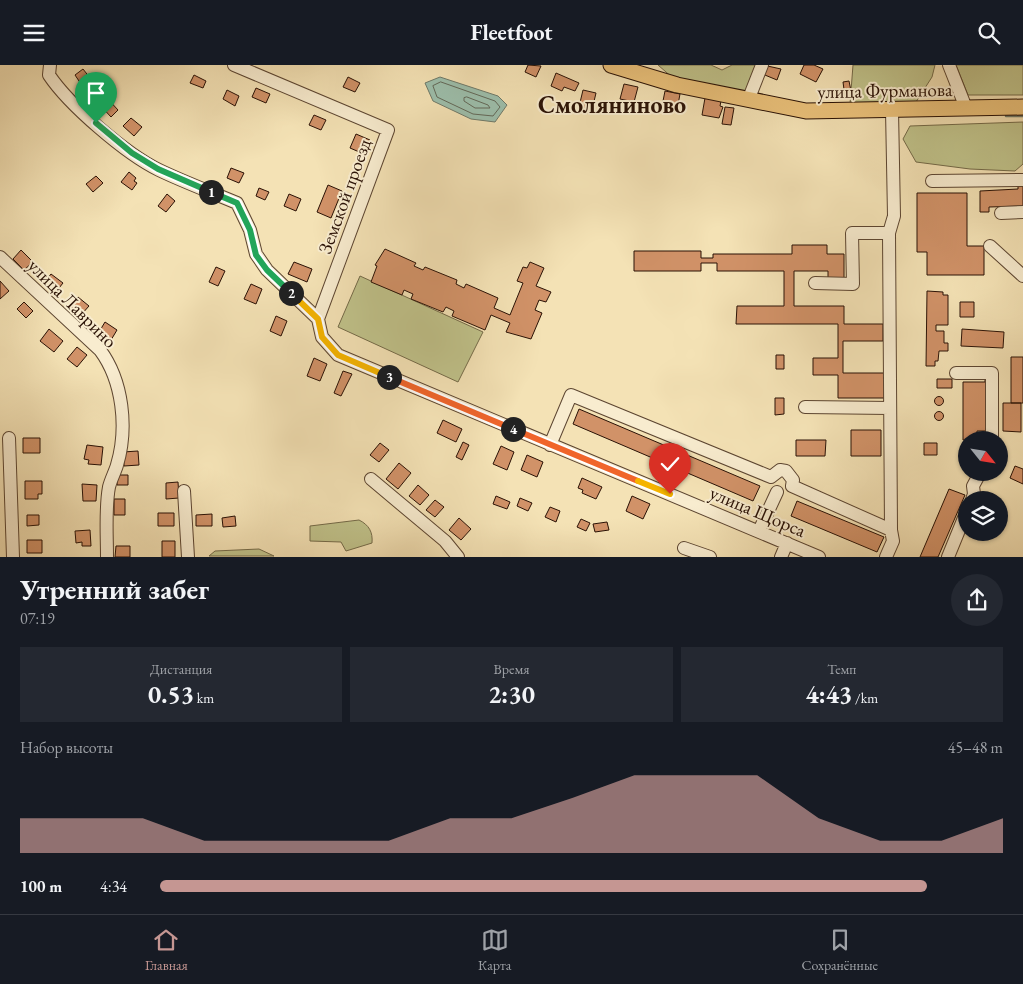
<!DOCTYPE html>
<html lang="ru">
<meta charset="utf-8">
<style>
:root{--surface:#171b24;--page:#242831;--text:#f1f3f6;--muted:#9ea1a6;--line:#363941;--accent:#c59692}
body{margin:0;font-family:"EB Garamond",serif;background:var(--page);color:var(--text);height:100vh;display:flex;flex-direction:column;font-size:19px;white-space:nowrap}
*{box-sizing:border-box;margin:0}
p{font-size:16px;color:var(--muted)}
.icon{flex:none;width:28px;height:28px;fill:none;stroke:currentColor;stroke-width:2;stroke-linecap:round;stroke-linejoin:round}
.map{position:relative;height:492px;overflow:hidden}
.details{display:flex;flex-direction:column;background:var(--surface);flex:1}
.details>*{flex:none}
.needle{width:32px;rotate:120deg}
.tools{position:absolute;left:958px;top:366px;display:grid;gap:10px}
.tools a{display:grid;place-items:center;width:50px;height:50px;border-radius:50%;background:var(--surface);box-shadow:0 1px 4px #0004;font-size:25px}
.pin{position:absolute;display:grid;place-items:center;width:42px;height:42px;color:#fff;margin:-51px -21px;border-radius:50% 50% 50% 0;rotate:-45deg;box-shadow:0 0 5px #0007}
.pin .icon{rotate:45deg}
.km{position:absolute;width:25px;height:25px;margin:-12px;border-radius:50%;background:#222;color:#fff;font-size:14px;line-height:25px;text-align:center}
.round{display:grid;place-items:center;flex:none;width:52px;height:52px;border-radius:26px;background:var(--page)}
.headline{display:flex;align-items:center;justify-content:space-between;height:85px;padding:0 20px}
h1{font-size:28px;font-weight:700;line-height:38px}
.stats{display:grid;grid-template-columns:repeat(3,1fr);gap:8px;height:85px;padding:5px 20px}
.stats div{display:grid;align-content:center;border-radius:0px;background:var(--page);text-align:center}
.stats b{font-size:25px;font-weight:700}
.stats small{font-size:14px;font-weight:400}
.stats p{font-size:14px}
.chart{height:140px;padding:10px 20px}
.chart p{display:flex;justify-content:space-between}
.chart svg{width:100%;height:90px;margin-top:5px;fill:var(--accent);opacity:.7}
ul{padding:0 20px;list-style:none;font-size:16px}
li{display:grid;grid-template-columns:80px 60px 1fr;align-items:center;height:38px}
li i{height:12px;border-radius:6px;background:var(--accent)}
header{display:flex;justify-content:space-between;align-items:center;height:65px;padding:0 20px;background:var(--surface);font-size:22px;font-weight:700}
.tab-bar{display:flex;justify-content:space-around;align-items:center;height:70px;border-top:1px solid var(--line);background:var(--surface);font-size:14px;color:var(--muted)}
.tab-bar a{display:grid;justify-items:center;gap:2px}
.tab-bar .on{color:var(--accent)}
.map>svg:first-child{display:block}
.green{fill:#c0c28a;stroke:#746a48}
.water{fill:#9cbeab;stroke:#6e7969}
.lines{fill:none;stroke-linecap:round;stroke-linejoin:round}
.shore{stroke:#626858;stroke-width:1}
.stream{stroke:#6e7969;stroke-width:2.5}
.building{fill:#d19268;stroke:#291105}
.minor-casing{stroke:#5c4531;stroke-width:14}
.major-casing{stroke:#291105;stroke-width:17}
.minor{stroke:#f8eccf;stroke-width:12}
.major{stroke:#eac17a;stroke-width:15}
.split-1-casing{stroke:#fff;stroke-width:10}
.split-2-casing{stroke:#fff;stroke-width:10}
.split-3-casing{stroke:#fff;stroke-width:10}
.split-4-casing{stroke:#fff;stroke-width:10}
.split-5-casing{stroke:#fff;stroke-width:10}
.split-6-casing{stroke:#fff;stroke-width:10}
.split-1{stroke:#22a559;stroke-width:6}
.split-2{stroke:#22a559;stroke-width:6}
.split-3{stroke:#f5b400;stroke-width:6}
.split-4{stroke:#f0652b;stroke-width:6}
.split-5{stroke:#f0652b;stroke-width:6}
.split-6{stroke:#f5b400;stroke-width:6}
.labels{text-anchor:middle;stroke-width:4;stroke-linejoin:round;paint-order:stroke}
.street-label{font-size:19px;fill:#291105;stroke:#f8eccf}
.district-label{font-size:24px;font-weight:bold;fill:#291105;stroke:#f8eccf}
</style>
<header><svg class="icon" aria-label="menu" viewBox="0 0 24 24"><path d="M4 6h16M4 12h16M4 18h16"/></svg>Fleetfoot<svg class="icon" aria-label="search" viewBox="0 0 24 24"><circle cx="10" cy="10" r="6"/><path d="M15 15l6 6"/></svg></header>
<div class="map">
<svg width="1023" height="492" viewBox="0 0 1023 492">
<rect width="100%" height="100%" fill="#f4e2b5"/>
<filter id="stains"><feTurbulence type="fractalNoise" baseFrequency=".004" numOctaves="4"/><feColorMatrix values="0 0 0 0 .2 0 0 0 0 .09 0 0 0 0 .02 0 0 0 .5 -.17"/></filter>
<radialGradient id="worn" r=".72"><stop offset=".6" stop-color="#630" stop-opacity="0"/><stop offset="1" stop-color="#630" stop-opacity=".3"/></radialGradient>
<path class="green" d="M658 0H711L722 5 732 0H759L745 29 674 14Z
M853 0H935L932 12 916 37 850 39Z
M956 0H1023V30H968Z
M1023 57V99L1015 106 970 104 916 97 903 74 910 61Z
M360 211 483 267 458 317 338 262Z
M359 455C369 460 373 467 372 478L346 486 341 477 310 476V461Z
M259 484 274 491H209L215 486Z"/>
<path class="water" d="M440 12 498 31 507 40 495 57 471 54 433 36 425 18Z"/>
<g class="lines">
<path class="shore" d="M441 17 495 36 500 42 493 51 473 49 437 32 433 21Z
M467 32 488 40 490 43H475L464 36V33Z"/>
<path class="stream" d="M1006 51H1023"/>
</g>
<path class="building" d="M528 0 541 1 536 12 525 7Z
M763 0 781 4 777 15 760 8Z
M804 0H814L823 4 816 17 800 9Z
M83 4 90 13 81 19 75 10Z
M556 8 579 18 575 26 564 22 562 26 551 21Z
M194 10 206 16 203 23 190 18Z
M348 12 360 18 355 27 343 22Z
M849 16 852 31 845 32 843 17Z
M624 19 638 22 634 37 620 34Z
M256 23 270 29 266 38 252 32Z
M227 25 239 31 235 41 223 34Z
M583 25 596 28 591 49 578 46Z
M665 26 680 29 677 45 662 41Z
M107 33 118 45 111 52 100 40Z
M705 33 721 36 720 41 723 42 719 53 702 50Z
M725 42 734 43 731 60 722 59Z
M314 50 326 55 321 65 309 60Z
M131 53 142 62 134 71 123 61Z
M356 69 370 75 364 89 350 83Z
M231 103 244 108 239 118 227 113Z
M129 107 136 113 134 116 137 118 132 125 121 117Z
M96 111 103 118 93 127 86 119Z
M328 120 342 126 331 153 317 147Z
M1018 120H1023V141L989 142V147H980V126L1018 124Z
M259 123 269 127 265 135 256 131Z
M917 128H967V181H984V210H927V187H917Z
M167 129 175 136 166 147 158 141Z
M289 129 301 134 296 146 284 141Z
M792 180H827V189H844V214H828V206H794V241H844V259H883V276H843V308H885V333H838V310H813V293H838V259H736L737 241H784V206H717V198H701V206H634V186H701V193H713V189H792Z
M385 184 416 198 414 201 423 205 425 202 457 215 456 219 464 223 466 219 498 233 494 243 510 250 523 218 517 216 523 202 527 203 530 197 544 203 536 221 551 227 546 237 539 235 535 245 542 248 531 274 506 267 510 258 491 250 485 265 452 251 454 246 446 242 443 247 411 234 413 229 404 225 402 230 371 217 377 201 375 200Z
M21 185 33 197 24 205 13 194Z
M294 197 312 204 307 217 288 209Z
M216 202 225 206 218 221 209 217Z
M51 209 63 218 55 228 43 219Z
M0 216 9 226 0 234Z
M251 219 262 224 256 239 244 234Z
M927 226 943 227V230H948V260H936V266H944V278H948V286H939L938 296H935V301H926Z
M78 232 89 241 81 250 70 241Z
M24 237 33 246 26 253 17 244Z
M960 237H974V252H960Z
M276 251 287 256 281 271 270 266Z
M105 257 117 265 111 275 99 267Z
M49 264 63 276 54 287 40 276Z
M962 264 1004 267 1003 283 961 281Z
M77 282 87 290 77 302 67 294Z
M776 290H784V304H776Z
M1011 292H1023V338H1011Z
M314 293 327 299 320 316 307 311Z
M343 306 352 309 341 331 334 328Z
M985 313H990V366H977V375H963V317H985Z
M937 314H952V323H937Z
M934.5 336a4.5 4.5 0 1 1 9 0a4.5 4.5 0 1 1-9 0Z
M775 333H784V349L775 350Z
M1003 338H1021V367L1003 366Z
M579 344 760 421 753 436 573 359Z
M934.5 351a4.5 4.5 0 1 1 9 0a4.5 4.5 0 1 1-9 0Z
M443 355 462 364 456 377 437 368Z
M851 365H881V391H851Z
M23 373H40V388H23Z
M796 375H826L825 391H796Z
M463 377 469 380 462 395 456 392Z
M380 378 389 385 379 397 370 390Z
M924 378H937V390H924Z
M87 380 103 382 101 400 88 399 89 395 84 394Z
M501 381 514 387 507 405 493 399Z
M138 386 139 400 124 401 123 387Z
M527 390 543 397 537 412 521 405Z
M399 398 411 408 398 424 386 414Z
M1015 401 1023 404V419L1010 413Z
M117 410H128V420H117Z
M582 413 602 422 596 434 582 428 583 425 578 423Z
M25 416H42V429H38V434H25Z
M178 417 179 433 166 434V418Z
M82 419 97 420 96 436H83Z
M418 420 429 430 420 440 409 431Z
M949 424 965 430 938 492H920Z
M496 431 510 437 507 444 493 439Z
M632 431 650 439 643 454 626 446Z
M520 433 532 438 528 446 517 441Z
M114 434H125V450H114Z
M435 435 444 442 435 452 426 445Z
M797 436 884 472 877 487 791 451Z
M550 442 560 446 556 457 545 452Z
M158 448H174V461H158Z
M212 449V461H196V450Z
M27 450H39V460L27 461Z
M235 451 236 461 223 462 222 453Z
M459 453 471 464 461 475 449 465Z
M581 454 590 458 586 466 577 462Z
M607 457 609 465 595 467 593 459Z
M90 465 91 481H82V477L76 478 75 466Z
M27 475H42V488H27Z
M162 476H175V492H162Z
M116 481H130V492H115Z"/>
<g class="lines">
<defs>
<path id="minor" d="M50 0 49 10C69 40 126 89 159 105 184 117 211 127 237 138L250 165 256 189 267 205 318 254 322 272 338 290 819 492
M234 0 388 65 318 254
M949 0 966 43
M749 33 762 0
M932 116 1023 115
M1001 148 1023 147
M889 168 894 151 892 45
M990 181 1023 211
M0 192 100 285C123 316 128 363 117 400 115 407 111 414 109 422 105 443 107 469 107 492
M815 218 853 219 852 168H889L891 465
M956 308H992V375
M805 342 890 343
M9 373 13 492
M550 380 571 330 771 412 780 405 786 406 793 415 792 421 891 465 893 476 886 492
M371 414 445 476 458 492
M184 426 188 492
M972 435 974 429 973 421 980 408
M759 466 777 427
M684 483 710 492
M781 492 787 478
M948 492 966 448"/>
<path id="major" d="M611 0 677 20 806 46 1023 42"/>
</defs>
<use href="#minor" class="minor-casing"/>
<use href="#major" class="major-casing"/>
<use href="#minor" class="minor"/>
<use href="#major" class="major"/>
</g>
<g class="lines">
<defs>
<path id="split-1" d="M96 58 132 88 158 104 211 127"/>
<path id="split-2" d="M211 127 237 138 250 165 256 190 267 205 291 228"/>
<path id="split-3" d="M291 228 318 254 322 272 338 290 389 312"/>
<path id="split-4" d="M389 312 513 364"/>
<path id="split-5" d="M513 364 638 416"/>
<path id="split-6" d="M638 416 670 429"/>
</defs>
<use href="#split-1" class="split-1-casing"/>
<use href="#split-2" class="split-2-casing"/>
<use href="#split-3" class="split-3-casing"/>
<use href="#split-4" class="split-4-casing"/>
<use href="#split-5" class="split-5-casing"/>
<use href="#split-6" class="split-6-casing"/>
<use href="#split-1" class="split-1"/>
<use href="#split-2" class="split-2"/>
<use href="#split-3" class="split-3"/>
<use href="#split-4" class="split-4"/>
<use href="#split-5" class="split-5"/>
<use href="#split-6" class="split-6"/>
</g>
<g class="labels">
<g class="street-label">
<text transform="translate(885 25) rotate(-1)" y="7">улица Фурманова</text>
<text transform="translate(344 131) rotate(-70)" y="7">Земской проезд</text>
<text transform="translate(73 238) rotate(45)" y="7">улица Лаврино</text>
<text transform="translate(758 446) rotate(23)" y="7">улица Щорса</text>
</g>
<g class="district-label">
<text x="612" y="48">Смоляниново</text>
</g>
</g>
<rect width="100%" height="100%" filter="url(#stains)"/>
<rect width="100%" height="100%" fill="url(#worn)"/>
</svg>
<div class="tools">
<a><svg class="needle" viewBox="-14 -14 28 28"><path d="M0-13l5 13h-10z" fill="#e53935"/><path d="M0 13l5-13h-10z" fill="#9ea1a6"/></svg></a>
<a><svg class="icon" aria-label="layers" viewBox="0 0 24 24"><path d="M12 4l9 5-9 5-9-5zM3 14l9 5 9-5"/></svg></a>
</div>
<div class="pin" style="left:96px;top:58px;background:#1e9e55"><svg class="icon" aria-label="arrive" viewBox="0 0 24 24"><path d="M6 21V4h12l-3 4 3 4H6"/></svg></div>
<div class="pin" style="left:670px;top:429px;background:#d93025"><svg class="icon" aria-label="check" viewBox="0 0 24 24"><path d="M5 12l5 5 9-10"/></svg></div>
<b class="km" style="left:211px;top:127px">1</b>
<b class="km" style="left:291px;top:228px">2</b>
<b class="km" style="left:389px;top:312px">3</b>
<b class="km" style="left:513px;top:364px">4</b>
</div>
<section class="details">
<div class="headline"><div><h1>Утренний забег</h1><p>07:19</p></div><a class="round"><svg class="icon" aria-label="share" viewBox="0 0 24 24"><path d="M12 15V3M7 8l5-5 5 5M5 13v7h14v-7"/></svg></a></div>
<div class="stats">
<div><p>Дистанция</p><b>0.53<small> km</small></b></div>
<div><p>Время</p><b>2:30</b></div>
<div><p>Темп</p><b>4:43<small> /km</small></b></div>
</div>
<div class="chart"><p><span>Набор высоты</span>45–48 m</p>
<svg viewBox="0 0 160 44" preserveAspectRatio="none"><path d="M0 44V27L10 27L20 27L30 38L40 38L50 38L60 38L70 27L80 27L90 17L100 6L110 6L120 6L130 27L140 38L150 38L160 27V44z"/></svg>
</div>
<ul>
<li><b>100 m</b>4:34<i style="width:91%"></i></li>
</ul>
</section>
<nav class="tab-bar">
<a class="on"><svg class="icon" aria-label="home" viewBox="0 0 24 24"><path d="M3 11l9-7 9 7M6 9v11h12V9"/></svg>Главная</a>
<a><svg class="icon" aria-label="map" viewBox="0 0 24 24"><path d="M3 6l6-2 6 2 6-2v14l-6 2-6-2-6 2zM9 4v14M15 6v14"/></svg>Карта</a>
<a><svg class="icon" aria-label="saved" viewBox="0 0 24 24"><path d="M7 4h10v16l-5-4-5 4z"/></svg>Сохранённые</a>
</nav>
